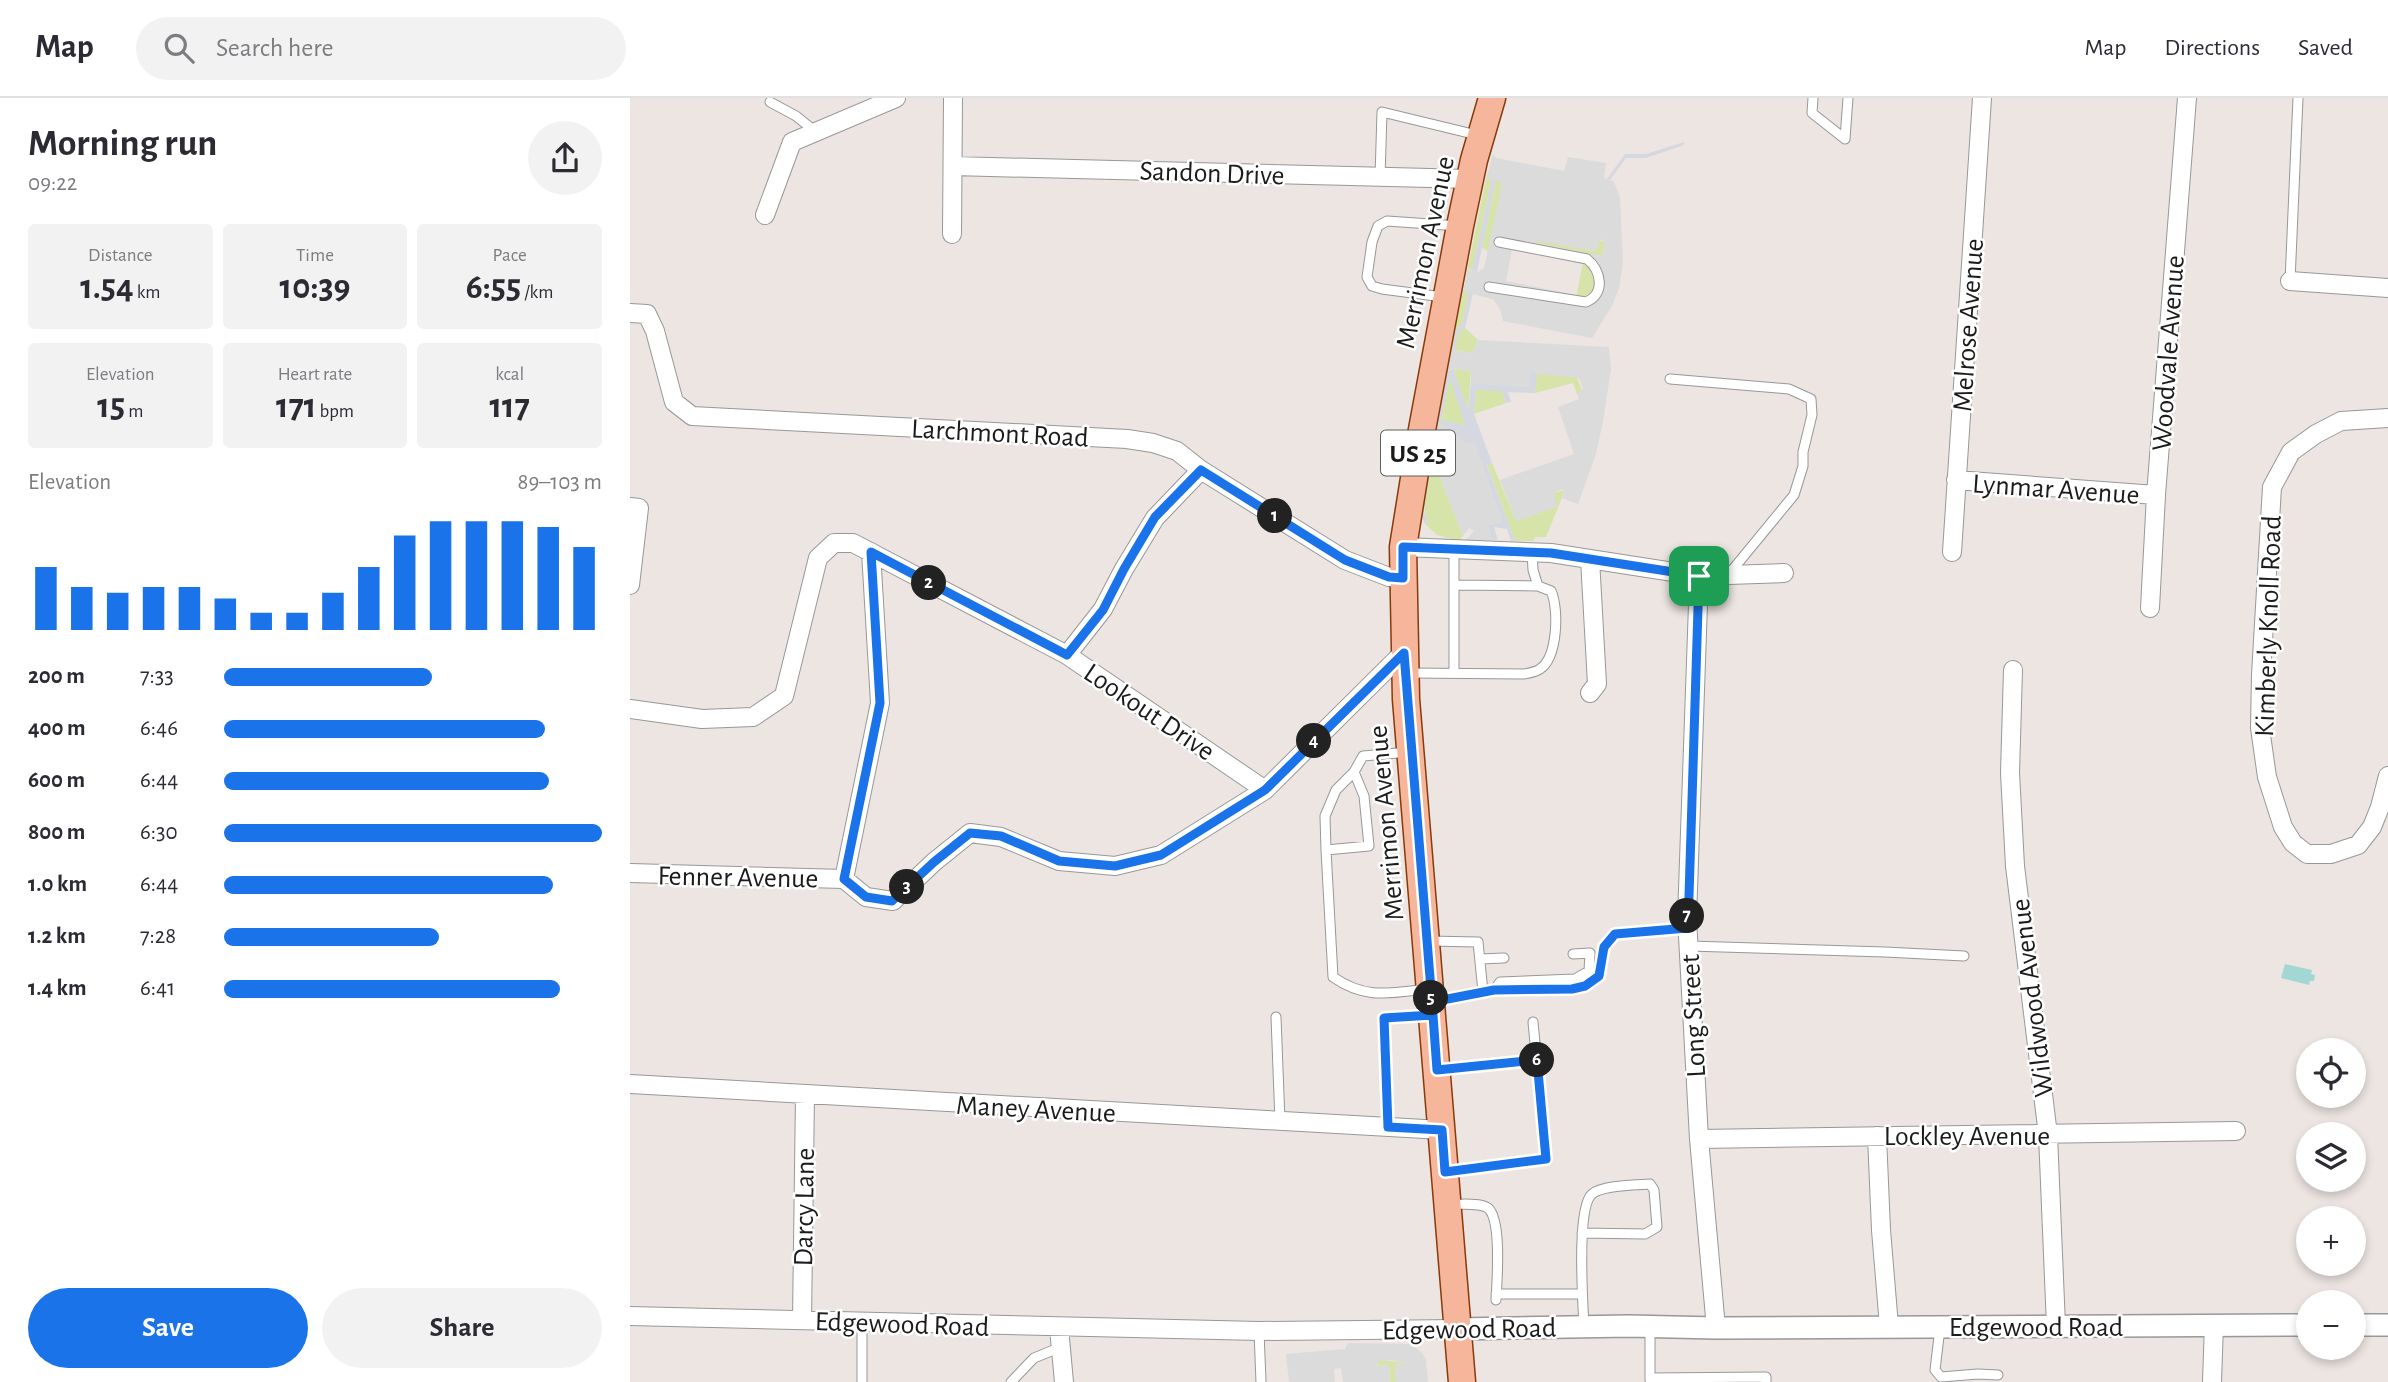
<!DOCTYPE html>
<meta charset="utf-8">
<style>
:root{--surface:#fff;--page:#f2f2f3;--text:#2b2b33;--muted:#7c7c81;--line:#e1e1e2;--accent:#1a73e8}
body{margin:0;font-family:"Alegreya Sans",sans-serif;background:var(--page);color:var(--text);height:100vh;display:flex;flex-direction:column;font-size:26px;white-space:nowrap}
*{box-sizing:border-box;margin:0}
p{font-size:23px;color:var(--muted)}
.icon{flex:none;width:38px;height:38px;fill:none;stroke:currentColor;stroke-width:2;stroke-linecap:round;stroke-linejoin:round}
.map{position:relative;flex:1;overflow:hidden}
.side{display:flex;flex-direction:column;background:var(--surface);width:630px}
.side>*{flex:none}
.buttons{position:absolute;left:1666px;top:940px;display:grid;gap:14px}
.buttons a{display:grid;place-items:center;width:70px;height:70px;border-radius:50%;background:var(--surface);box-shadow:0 4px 10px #0003;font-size:35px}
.pin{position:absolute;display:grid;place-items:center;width:60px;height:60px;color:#fff;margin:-30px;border-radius:14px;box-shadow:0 4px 10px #0006}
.km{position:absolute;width:35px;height:35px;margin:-18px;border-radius:50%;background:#222;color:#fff;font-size:19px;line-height:35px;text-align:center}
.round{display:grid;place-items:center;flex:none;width:74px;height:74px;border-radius:37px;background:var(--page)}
.overview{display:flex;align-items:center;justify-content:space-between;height:119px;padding:0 28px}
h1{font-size:38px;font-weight:700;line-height:52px}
.metrics{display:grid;grid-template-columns:repeat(3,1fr);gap:10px;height:119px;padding:7px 28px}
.metrics div{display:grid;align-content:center;border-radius:7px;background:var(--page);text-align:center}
.metrics b{font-size:35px;font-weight:700}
.metrics small{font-size:19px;font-weight:400}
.metrics p{font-size:19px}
.chart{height:196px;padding:14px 28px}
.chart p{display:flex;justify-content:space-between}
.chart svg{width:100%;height:126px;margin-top:7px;stroke:var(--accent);stroke-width:6}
.primary-button{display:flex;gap:14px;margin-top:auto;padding:14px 28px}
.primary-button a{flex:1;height:80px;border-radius:42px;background:var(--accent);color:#fff;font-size:28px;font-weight:700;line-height:80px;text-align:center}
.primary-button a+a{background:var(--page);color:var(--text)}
ul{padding:0 28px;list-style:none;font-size:23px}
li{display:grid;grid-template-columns:112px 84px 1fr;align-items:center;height:52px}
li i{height:18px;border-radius:9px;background:var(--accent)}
header{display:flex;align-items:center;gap:42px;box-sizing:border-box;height:98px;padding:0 35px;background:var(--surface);border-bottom:2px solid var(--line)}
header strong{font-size:33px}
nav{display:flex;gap:38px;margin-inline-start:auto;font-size:24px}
.search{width:490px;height:63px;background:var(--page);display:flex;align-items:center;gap:18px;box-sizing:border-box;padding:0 24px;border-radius:38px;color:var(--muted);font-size:26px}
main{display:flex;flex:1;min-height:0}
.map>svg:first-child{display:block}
.grass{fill:#d6e4a9}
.parking{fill:#dbdbdb;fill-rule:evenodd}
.plaza{fill:#d5d8e1;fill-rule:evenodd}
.water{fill:#a3d7d4}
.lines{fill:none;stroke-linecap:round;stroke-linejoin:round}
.service-casing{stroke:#989898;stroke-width:11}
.minor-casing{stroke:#989898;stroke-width:20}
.tertiary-casing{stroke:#989898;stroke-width:24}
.primary-casing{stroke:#883a09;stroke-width:29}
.service{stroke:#fff;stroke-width:9}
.minor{stroke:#fff;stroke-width:18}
.tertiary{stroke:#fff;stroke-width:21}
.primary{stroke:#f5b69c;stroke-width:26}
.route-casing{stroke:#fff;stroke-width:14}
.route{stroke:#1a73e8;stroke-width:9}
.labels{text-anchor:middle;stroke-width:5;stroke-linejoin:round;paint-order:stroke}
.shield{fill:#fff;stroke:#5f5f5f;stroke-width:2}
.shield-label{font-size:26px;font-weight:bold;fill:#1b1b1b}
.street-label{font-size:28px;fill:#1b1b1b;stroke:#fff}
</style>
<header>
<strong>Map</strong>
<div class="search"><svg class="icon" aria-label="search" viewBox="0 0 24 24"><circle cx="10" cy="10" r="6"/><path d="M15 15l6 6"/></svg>Search here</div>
<nav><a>Map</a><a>Directions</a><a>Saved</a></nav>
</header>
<main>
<section class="side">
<div class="overview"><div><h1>Morning run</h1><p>09:22</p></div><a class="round"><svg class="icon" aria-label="share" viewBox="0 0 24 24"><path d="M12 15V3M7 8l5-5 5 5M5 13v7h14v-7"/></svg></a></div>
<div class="metrics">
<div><p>Distance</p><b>1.54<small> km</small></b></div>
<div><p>Time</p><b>10:39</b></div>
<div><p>Pace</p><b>6:55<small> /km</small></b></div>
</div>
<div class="metrics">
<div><p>Elevation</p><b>15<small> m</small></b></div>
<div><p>Heart rate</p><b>171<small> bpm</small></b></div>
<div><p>kcal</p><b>117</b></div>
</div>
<div class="chart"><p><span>Elevation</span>89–103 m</p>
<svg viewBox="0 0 160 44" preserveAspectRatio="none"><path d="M5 44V22M15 44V29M25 44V31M35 44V29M45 44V29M55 44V33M65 44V38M75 44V38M85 44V31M95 44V22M105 44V11M115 44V6M125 44V6M135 44V6M145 44V8M155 44V15"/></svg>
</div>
<ul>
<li><b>200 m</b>7:33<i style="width:55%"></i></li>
<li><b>400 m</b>6:46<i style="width:85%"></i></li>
<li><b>600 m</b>6:44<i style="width:86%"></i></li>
<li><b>800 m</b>6:30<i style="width:100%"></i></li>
<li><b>1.0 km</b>6:44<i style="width:87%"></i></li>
<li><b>1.2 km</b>7:28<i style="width:57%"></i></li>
<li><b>1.4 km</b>6:41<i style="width:89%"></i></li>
</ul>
<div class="primary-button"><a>Save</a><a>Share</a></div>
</section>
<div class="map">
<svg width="1758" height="1284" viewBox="0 0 1758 1284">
<rect width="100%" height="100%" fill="#ece5e1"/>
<path class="grass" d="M856 81H862L842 173 838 169Z
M866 82 871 84 872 89 858 153 852 150Z
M906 142 965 153 968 142 975 144 972 158 906 145Z
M953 164 957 165 965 176 964 192 955 200H946Z
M833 194H839L832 227 825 232Z
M835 230 848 242 842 255 825 252 828 235Z
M823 271 841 273 838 313Z
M907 275 947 279 952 293 947 296 943 285 905 295Z
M820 278 836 327 811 323Z
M846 291 872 293 876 305 844 316Z
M862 365 886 423 926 409 924 395 935 392 916 439H905L904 443H885L857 366Z
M806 369 833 438 829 443 807 437 795 426 798 423C791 409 795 380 806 369Z
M751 1262 777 1265 765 1267 766 1284H760L759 1267 748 1268 747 1264Z"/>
<path class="parking" d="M863 56 866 60 934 73 938 59 976 65 974 80 984 84 990 99 993 165 989 190 982 208 962 240 873 223 870 211 863 201 833 194 838 169 840 173 848 174 854 170 872 86 866 82 856 81ZM970 141 975 144 972 158 907 145 906 143 966 153ZM882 151 954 164 962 169 965 176 964 192 955 200 946 199V197L876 183Z
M848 242 979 249 981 271 973 323 966 356 948 406 932 400 935 394 933 391 924 395 927 409 886 423 870 382 944 356 928 309 949 301 947 296 953 291 949 280 901 275 899 289 841 285V273L823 271 817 273 822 247 827 253 842 255Z
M807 323 815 328 831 343 845 346 871 420 870 426 861 425 866 442 835 443 844 433 839 430 833 438 806 369 815 357 803 355 800 357Z
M718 1245 779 1246 784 1248 793 1256 796 1262 798 1284H766L765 1267 777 1265 760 1262 749 1263 747 1266 748 1268 759 1267 760 1284H713L711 1270 704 1271 705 1284H659L656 1256 715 1251Z"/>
<path class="plaza" d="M1054 44V47L1016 60H996L980 82 977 81 995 56H1016Z
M862 81 866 82 847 174H844L842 173Z
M839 194 843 195 835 230 828 235 825 252 822 247 825 232 832 227Z
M823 271 838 312 841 285 899 289 900 274 907 275 905 295 878 294 881 304 876 305 872 293 846 292 844 316 862 365 857 367 885 443H881L877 431 864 429 868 442 862 439 859 428 863 425 870 426 871 420 845 346 831 343 815 328 807 323 817 273ZM820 280 835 327 811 322Z
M801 355H804L802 368 813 356 816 357 800 376 794 413 798 423 795 426 790 415Z"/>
<path class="water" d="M1655 866 1682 872 1681 876 1685 877 1684 883H1680L1679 887 1651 880Z"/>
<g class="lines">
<defs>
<path id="service" d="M1183 0 1182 15 1215 41 1218 0
M140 4 166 18 186 34
M750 79 752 14 847 37
M1660 183 1668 0
M859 189 956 204C976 196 971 172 957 161L869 144
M813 199 752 191 742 188 737 179 742 144 748 128 757 123 829 128
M1040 281 1159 291 1181 301 1182 317 1173 354V368L1164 397 1099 476
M824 451V487
M780 575 894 576C899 575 906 574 910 571 928 559 929 510 921 493L908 488 903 472 902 454
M824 575V487L908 488
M724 674 734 698 739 748 696 752 695 718 706 692 724 674 733 658 779 654
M696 752 703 879C736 902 760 895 797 891
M798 843 848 844 853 894
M1059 848 1255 854 1334 858
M850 861 874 860
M864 893 870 884 945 881 959 873 960 855 943 856
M803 903 864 893 942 891 955 888 969 878 974 849 985 836 1058 830
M646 919 650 1024
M809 972 907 962
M758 1029 754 920 801 917
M817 1074 916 1061 903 924
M819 1106C830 1107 849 1104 858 1110 872 1122 867 1183 866 1202
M952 1135 1015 1136 1027 1129 1024 1092 1020 1086C1006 1087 972 1087 962 1096 946 1110 953 1205 954 1229
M866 1196H952
M232 1224V1284
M1020 1230V1282
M1310 1230 1305 1272 1311 1279 1348 1276 1368 1277
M629 1233 631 1284
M1020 1280 1136 1279V1284
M381 1284 404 1260 431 1249"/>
<path id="minor" d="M323 68 840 81
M135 117 162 44 266 0
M322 136 323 0
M1660 183 1758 190
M0 215 17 216 25 233 44 304 62 318 497 341 523 345 547 353 571 372 715 462 759 479 773 480
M1758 320 1711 323 1686 336 1661 354 1642 389 1631 577 1630 630 1637 679 1653 729 1663 745 1677 756H1701L1728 747 1742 729 1750 709 1758 678
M1326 382 1526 397
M0 409 9 410 0 487
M773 449 921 455 1069 478 1154 475
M1322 454 1352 0
M1069 478 1057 820 1069 1041 1086 1230
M1520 510 1526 397 1557 0
M437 557 473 511 494 471 525 420 571 372
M1383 572 1380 675 1385 768 1418 1037 1426 1228
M960 595 967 586 960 461
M0 611 72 621 123 619 154 598 188 460 204 445H223L437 557 635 692
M0 775 214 781 236 799 263 803 304 764 340 735 371 739 429 763 485 768 531 757 635 692 773 555
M214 781 250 605 241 454
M0 986 812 1032
M1247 1038 1251 1132 1259 1228
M1069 1041 1606 1033
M0 1218 629 1233 828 1231
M172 1222 175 997
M429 1230 434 1284
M1582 1284 1584 1226"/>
<path id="tertiary" d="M1724 1227H1758
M828 1231 999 1228 1086 1230 1678 1227"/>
<path id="primary" d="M832 1284 776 601 773 449 791 337 830 128 844 62 862 0"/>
</defs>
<use href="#service" class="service-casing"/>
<use href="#minor" class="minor-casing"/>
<use href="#tertiary" class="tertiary-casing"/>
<use href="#primary" class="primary-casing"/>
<use href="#service" class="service"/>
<use href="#minor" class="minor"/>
<use href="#tertiary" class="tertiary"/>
<use href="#primary" class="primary"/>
</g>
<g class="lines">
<defs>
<path id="route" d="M1069 478 921 455 773 449V480L759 479 715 462 571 372 525 419 494 471 473 512 437 557 241 454 250 605 214 781 236 799 262 803 304 764 340 735 371 738 429 763 485 768 531 757 635 692 774 555 803 917 754 920 758 1029 812 1032 815 1074 916 1061 907 962 807 972 802 904 864 892 942 891 955 888 969 878 974 849 985 836 1058 830 1069 478"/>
</defs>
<use href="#route" class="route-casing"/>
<use href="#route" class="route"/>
</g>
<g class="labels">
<rect class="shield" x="751" y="332.5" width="74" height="45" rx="5"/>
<g class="shield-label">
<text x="788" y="364">US 25</text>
</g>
<g class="street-label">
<text transform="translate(582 74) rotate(2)" y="10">Sandon Drive</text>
<text transform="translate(794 154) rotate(-78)" y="10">Merrimon Avenue</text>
<text transform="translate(1337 227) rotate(-86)" y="10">Melrose Avenue</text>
<text transform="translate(1537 255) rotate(-86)" y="10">Woodvale Avenue</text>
<text transform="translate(370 334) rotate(3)" y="10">Larchmont Road</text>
<text transform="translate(1426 390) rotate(4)" y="10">Lynmar Avenue</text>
<text transform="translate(1637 528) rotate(-88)" y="10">Kimberly Knoll Road</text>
<text transform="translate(520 613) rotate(34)" y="10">Lookout Drive</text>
<text transform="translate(755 725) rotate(-95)" y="10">Merrimon Avenue</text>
<text transform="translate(108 778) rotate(1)" y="10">Fenner Avenue</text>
<text transform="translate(1401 900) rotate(-97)" y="10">Wildwood Avenue</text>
<text transform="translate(1062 918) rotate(-93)" y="10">Long Street</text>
<text transform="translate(406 1010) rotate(3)" y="10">Maney Avenue</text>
<text x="1337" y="1047">Lockley Avenue</text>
<text transform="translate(173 1109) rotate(-89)" y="10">Darcy Lane</text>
<text transform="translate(272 1225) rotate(2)" y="10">Edgewood Road</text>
<text x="1406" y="1238">Edgewood Road</text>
<text transform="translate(839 1230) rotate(-1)" y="10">Edgewood Road</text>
</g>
</g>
</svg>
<div class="buttons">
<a><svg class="icon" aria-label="locate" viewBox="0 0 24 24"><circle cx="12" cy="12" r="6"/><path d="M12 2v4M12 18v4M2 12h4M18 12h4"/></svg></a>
<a><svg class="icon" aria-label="layers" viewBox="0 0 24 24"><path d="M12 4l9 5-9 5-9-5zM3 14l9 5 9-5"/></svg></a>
<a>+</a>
<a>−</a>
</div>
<div class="pin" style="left:1069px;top:478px;background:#1e9e55"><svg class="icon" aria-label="arrive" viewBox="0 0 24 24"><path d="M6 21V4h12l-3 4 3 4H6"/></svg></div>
<b class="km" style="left:645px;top:418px">1</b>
<b class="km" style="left:299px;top:485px">2</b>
<b class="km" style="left:277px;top:789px">3</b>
<b class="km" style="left:684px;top:643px">4</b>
<b class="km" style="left:801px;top:900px">5</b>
<b class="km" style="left:907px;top:962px">6</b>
<b class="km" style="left:1057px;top:818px">7</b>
</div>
</main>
